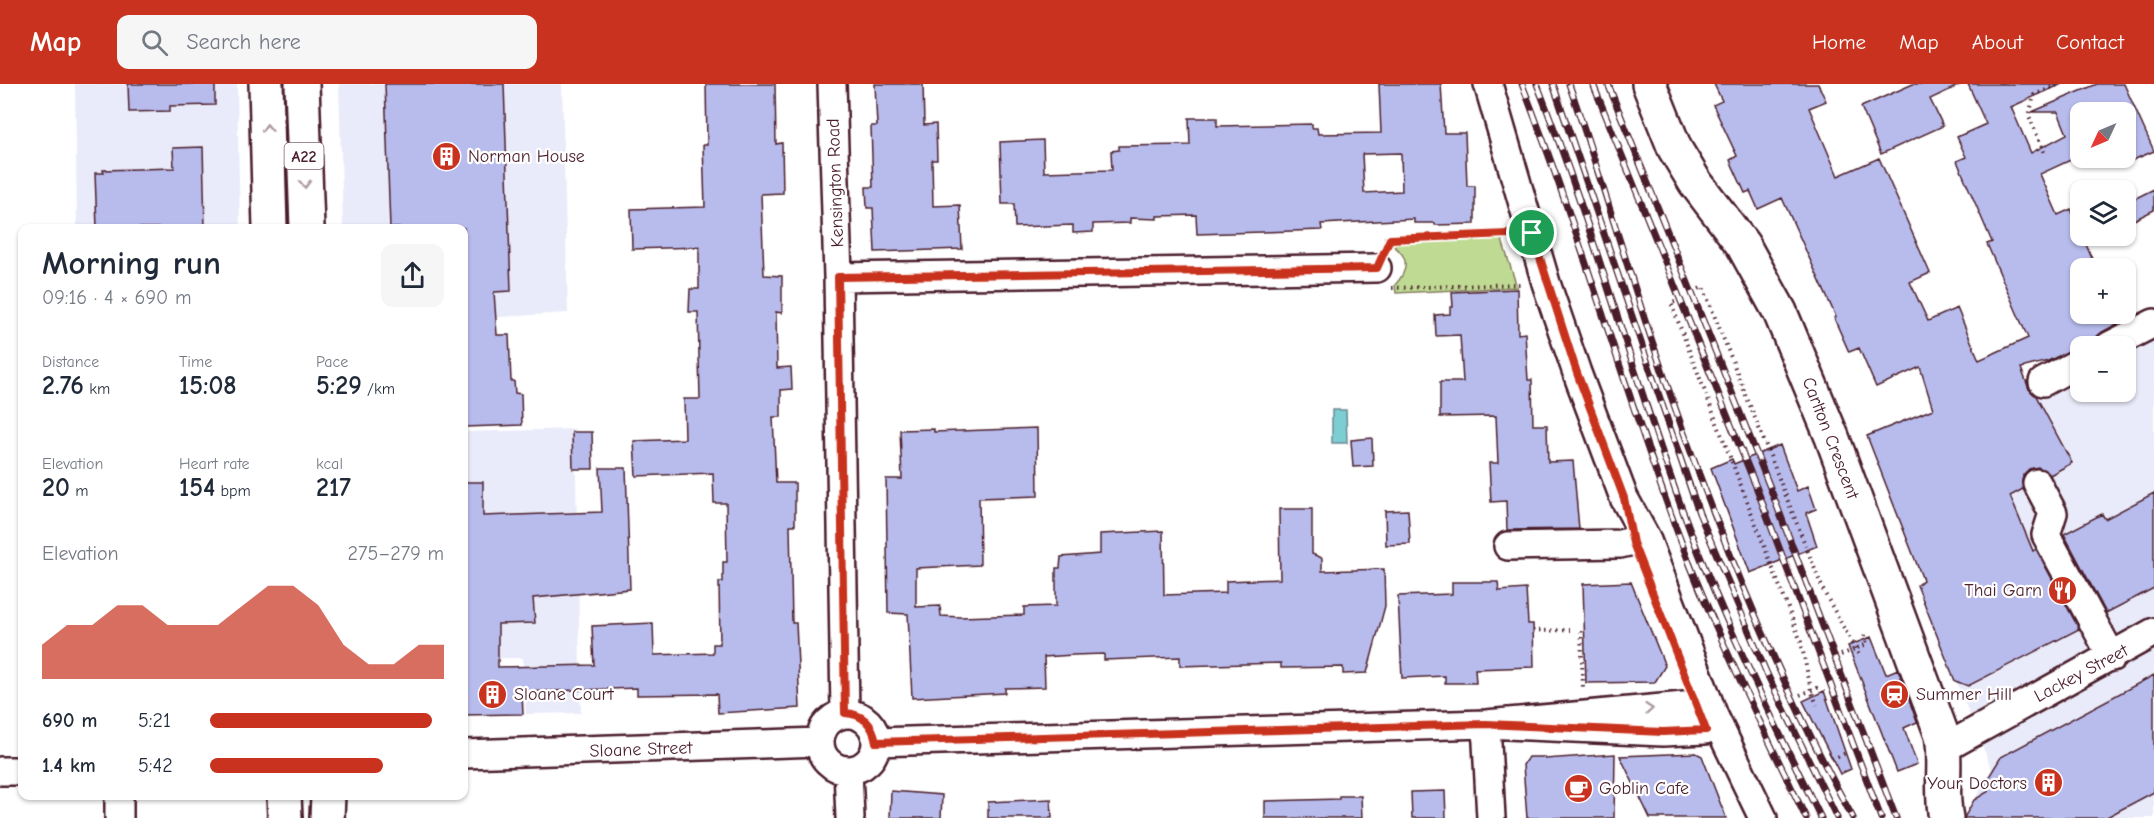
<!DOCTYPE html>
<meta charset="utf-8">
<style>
:root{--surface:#fff;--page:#f6f6f7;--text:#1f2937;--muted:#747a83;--accent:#c8321e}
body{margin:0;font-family:"Comic Neue",sans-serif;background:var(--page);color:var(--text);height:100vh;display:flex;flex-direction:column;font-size:22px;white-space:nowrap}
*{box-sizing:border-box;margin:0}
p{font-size:20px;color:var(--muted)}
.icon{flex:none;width:33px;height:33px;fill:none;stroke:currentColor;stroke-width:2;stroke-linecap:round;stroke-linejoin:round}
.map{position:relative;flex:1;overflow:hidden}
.details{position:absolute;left:18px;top:140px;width:450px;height:576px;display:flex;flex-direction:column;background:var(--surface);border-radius:12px;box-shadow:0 2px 4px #0004}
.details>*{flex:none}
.needle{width:39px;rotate:226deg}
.controls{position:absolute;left:2070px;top:18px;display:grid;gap:12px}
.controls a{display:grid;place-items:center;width:66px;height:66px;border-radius:12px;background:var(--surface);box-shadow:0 2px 4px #0004;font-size:30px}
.pin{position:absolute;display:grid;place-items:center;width:51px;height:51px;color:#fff;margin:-26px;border:3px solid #fff;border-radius:50%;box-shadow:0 2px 6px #0007}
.round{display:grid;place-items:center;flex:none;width:63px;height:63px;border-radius:12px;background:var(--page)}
.head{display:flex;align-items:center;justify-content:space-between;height:102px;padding:0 24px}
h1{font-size:33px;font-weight:600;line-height:45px}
.figures{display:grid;grid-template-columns:repeat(3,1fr);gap:9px;height:102px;padding:6px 24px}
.figures div{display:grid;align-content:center}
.figures b{font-size:26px;font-weight:600}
.figures small{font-size:16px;font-weight:400}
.figures p{font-size:16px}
.chart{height:168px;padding:12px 24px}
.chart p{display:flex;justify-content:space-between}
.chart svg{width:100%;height:108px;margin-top:6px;fill:var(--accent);opacity:.7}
ul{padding:0 24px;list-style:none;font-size:20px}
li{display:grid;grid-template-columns:96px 72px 1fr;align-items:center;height:45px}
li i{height:15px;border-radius:8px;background:var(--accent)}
header{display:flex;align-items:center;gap:36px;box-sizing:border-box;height:84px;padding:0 30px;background:var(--accent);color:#fff}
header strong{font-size:28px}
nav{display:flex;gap:33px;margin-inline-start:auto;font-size:21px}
.search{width:420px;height:54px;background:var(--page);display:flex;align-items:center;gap:15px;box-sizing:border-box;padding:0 21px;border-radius:12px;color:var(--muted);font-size:22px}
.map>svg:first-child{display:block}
.built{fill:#eaebfa}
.green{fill:#bfdb93;stroke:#847d5f;stroke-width:1.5}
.water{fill:#7dced3;stroke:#698890;stroke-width:1.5}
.building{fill:#b8bced;stroke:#4a1f2b;stroke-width:1.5;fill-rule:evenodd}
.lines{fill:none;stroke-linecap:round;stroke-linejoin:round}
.minor-casing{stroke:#4a1f2b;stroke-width:32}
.major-casing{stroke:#4a1f2b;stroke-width:38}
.highway-casing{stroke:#4a1f2b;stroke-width:38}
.path{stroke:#4a1f2b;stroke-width:4;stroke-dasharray:1.5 4.5;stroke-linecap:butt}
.minor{stroke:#fff;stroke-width:27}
.major{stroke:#fff;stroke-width:33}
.highway{stroke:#fff;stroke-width:33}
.rail-casing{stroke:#4a1f2b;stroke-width:7}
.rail{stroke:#fff;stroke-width:4.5;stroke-dasharray:14;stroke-linecap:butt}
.oneway{stroke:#ae9aa0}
.route-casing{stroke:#fff;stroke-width:12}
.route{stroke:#c8321e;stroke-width:8}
.labels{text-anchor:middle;stroke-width:4.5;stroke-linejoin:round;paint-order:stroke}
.shield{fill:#fff;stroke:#80626b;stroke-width:1.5}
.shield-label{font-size:16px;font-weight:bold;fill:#4a1f2b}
.poi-label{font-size:18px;fill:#4a1f2b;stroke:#fff;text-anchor:start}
.street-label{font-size:18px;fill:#4a1f2b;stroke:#fff}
</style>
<header>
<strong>Map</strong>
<div class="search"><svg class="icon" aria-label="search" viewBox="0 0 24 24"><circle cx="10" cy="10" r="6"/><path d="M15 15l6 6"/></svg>Search here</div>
<nav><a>Home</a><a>Map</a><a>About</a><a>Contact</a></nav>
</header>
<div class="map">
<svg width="2154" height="734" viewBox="0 0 2154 734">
<rect width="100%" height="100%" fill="#fff"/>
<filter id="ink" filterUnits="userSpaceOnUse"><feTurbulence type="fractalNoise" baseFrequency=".0167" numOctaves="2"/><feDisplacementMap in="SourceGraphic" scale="12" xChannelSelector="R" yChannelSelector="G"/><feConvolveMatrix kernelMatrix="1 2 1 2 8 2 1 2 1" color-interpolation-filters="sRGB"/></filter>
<g filter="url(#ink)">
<path class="built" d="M75 0H237L240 144H77Z
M339 0H562L568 229 464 235V144H343Z
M2154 232V734H1968L1966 730 1992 686 1917 501 2022 440 2010 412 2071 379 2029 298 2080 271V308H2126V262Z
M575 345 581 629 526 630 523 574 464 575V348Z"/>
<path class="green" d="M1499 147 1517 203 1396 209 1395 201C1413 181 1406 168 1385 156V153Z"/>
<path class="water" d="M1332 326H1346L1347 359H1332Z"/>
<path class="building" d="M128 0H215V21L170 22V27L129 28Z
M385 0H504L511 207 494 208 497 251H509L511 297H514L515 309 521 310 522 341 464 343V144H390Z
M706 0H775L776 60 782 59 783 109 761 110 764 191 782 192V229L776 228 777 284 791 283 792 305 781 306V333H773L776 399H795V441H790L792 539H796L800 624 718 629 717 610 637 611V604L522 608 523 630 464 631V591H467L464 528V398H483V432L602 428 600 384H626L630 505 533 514 535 539 498 540V583L594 581 592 542 653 539 654 571 713 569V560H720L719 498H723V478H727L726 419H714L713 389 636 392 634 357 685 355 684 315H700L698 228H689L690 205H699V163L632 165 631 125 705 123 703 61H707Z
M875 0H923L924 41 936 40 937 76H932L933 122 960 121 962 165 875 168 873 124H867L866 103H873L871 42H877Z
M1379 0H1441L1444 49H1465L1467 102H1475V140L1435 141V139H1414V135L1321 140 1322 146 1197 150 1196 131 1157 132V135L1130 134V139L1093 140V148L1073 149V141L1015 143 1014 120H1002L1000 58 1043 56 1044 88 1112 86 1111 67 1119 66V62L1190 61 1189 34H1217V42L1312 40V44H1317L1318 50 1381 49ZM1401 69 1402 107 1364 109 1362 70Z
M1714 0H1818L1826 17 1809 24 1838 92 1879 74 1930 189 1910 198 1928 237 1957 224 1979 276 2028 254 1987 160 1992 158 1957 77 1966 73 1957 53 1986 40 1968 0H2062L2011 23 2031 69 2067 50 2058 28H2032L2097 0H2124L2154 67 2126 79V28H2080V81L2077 73 2040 90 2058 131 2071 125 2096 184H2080V230H2115L2119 239 2102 248 2095 255 2048 277 2021 284 2029 305 2036 312 2072 379 2050 391 2038 383 2029 385 2023 391V405L2010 412 2033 467 2036 465 2079 545 1968 602 1955 597 1917 501 1923 496 1867 352 1933 325 1920 283 1876 303 1859 264 1849 268 1834 234 1836 233 1782 114 1758 125 1750 107 1745 109 1730 76 1737 72 1713 21 1722 17Z
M1913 0H1962L1930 15 1943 42 1881 70 1861 23Z
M203 63 205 144H97L95 89H104L103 86 174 84 173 64Z
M2154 105V126L2126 140V119Z
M1517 205 1518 250 1525 249 1528 296H1532L1533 341H1547L1548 378 1573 377 1579 445 1507 446 1506 417 1491 418 1489 379H1498L1496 332 1440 333V298H1463L1460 251 1436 252 1435 231 1450 230V223H1453L1452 208Z
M1037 344 1038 412 979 414 980 481 916 484V523L940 522 941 532 960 533 1024 531V523L1056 522V484H1060L1061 473 1100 470V450L1163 447 1164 511 1226 509V497L1280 495 1279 425H1312V470L1322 474V487L1384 485 1385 522 1367 589 1343 590V583L1281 584V579L1180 582V573L1104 576V570L1073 571 1044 573 1045 603 1005 604V609L912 614 908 530 888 529 886 395H902L900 346 934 345V348Z
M572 348H592L593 385H573Z
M1372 354 1373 382 1353 383 1351 356Z
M1780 361 1797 407 1808 402 1816 425 1806 429 1817 462 1750 489 1711 384 1732 375 1734 380Z
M2154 409V504L2106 529 2064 450 2102 430 2105 435Z
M1408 426 1410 460 1386 461 1385 427Z
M1452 498H1498L1499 507 1526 505 1528 540H1533L1534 583 1475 585 1476 599H1445V592L1402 594 1398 512 1452 510Z
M1631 498 1665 582 1655 598 1586 599 1583 500Z
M1871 553 1886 590 1898 585 1917 638 1904 644 1917 680 1897 688 1848 562Z
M2154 591V708L2105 734H1964L1974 716 1989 707 1985 699 2001 673Z
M1824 607 1851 685 1840 690 1803 617Z
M1696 669 1702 672 1726 734H1650L1620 672Z
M1615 670 1614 734H1527L1523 681 1528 673H1545V675Z
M891 707 942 711 941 734H890Z
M1445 707 1446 734H1412L1411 708Z
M1339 712H1361L1362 734H1265V717L1339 715Z
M1051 715 1052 734H988V718Z"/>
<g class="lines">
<defs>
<path id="minor" d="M832 0 838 193 845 629
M1488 0 1546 199 1577 289 1624 414 1646 454 1714 632 1763 734
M838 193 1377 184
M2109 262 2154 239
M2043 298 2080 278
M2037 399 2053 429 2046 451 2112 573
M1508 462 1620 460 1646 454
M820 658a28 28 0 1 1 56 0a28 28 0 1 1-56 0Z
M1486 640 1491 734
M876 658 1486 640 1695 621 1714 632 1705 646 1663 648 1486 640
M1945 664 2154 548
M464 670 819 658
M848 686 850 734
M0 687H22
M119 711V734"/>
<path id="major" d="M1649 0 1675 65 1695 98 1743 161 1780 228 1832 353 1942 651C1947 679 1940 706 1946 734"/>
<path id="highway" d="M266 0 270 144
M302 0 307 144
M284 711 285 734
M327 734 328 711"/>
</defs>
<use href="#minor" class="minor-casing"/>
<use href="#major" class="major-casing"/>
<use href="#highway" class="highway-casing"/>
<path class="path" d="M2044 68 2029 32 2034 11 2060 0
M1387 162 1390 155 1506 150
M1392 204 1521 200
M1699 205 1703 203 1824 508 1859 571
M1675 218 1671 219 1801 558 1811 606 1817 621
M1533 547 1570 546
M1581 547 1583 604
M1841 571 1867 560 1864 549
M1800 611 1822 602
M1832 675 1846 669"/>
<use href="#minor" class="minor"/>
<use href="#major" class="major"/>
<use href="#highway" class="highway"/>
<defs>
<path id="rail" d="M1522 0C1578 143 1620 292 1673 436 1710 538 1759 636 1806 734
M1537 0C1593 142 1632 290 1685 433 1723 536 1772 635 1821 734
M1553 0 1699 429 1767 590 1837 734
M1569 0C1598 84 1623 170 1651 254 1706 418 1770 582 1853 734
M1593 0 1757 405 1881 734
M1608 0 1769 401 1896 734"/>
</defs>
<use href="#rail" class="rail-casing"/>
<use href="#rail" class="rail"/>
</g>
<defs><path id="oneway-chevron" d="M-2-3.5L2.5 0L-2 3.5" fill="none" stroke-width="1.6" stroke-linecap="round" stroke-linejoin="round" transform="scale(1.5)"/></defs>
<g class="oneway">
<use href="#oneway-chevron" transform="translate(267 44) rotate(-92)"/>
<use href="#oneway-chevron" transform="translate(305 100) rotate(88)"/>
<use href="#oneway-chevron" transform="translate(1649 625) rotate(-5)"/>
</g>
</g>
<g class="lines" filter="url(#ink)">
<defs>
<path id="route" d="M1532 149 1577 289 1624 414 1633 459 1706 646 1663 648 1486 640 876 658C873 640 863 630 845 629L838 193 1377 184 1390 155Z"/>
</defs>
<use href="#route" class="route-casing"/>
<use href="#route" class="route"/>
</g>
<defs>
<symbol id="building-disc" viewBox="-11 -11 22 22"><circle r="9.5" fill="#c8321e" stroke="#fff"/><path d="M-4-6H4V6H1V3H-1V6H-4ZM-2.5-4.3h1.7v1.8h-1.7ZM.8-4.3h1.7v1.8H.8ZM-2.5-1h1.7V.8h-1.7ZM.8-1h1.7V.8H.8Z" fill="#fff"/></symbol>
<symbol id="restaurant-disc" viewBox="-11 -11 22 22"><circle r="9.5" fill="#c8321e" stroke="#fff"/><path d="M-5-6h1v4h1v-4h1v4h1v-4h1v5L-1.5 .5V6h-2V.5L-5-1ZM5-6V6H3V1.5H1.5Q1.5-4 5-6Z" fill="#fff"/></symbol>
<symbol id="station-disc" viewBox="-11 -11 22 22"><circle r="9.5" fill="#c8321e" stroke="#fff"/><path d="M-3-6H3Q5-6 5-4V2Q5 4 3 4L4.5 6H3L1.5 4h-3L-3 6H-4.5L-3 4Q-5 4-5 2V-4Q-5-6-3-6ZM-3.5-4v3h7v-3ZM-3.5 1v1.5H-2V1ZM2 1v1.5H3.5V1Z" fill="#fff"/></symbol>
<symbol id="cafe-disc" viewBox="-11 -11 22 22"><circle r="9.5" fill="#c8321e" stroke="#fff"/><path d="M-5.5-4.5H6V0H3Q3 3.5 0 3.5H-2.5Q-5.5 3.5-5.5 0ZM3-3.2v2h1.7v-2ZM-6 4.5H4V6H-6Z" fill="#fff"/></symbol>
</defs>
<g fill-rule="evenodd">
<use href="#building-disc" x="430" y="56" width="33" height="33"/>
<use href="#restaurant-disc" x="2046" y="490" width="33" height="33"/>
<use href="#building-disc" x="476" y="594" width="33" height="33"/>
<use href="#station-disc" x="1878" y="594" width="33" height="33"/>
<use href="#building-disc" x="2032" y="682" width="33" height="33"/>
<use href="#cafe-disc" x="1562" y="688" width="33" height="33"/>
</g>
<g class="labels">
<rect class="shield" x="284.5" y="59" width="39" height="26" rx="4.5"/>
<g class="shield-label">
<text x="304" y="78">A22</text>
</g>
<g class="poi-label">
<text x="468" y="78">Norman House</text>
<text x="2042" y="512" text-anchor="end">Thai Garn</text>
<text x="514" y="616">Sloane Court</text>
<text x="1916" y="616">Summer Hill</text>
<text x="2027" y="705" text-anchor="end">Your Doctors</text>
<text x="1599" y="710">Goblin Cafe</text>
</g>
<g class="street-label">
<text transform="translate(835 99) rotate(-92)" y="6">Kensington Road</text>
<text transform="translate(1831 354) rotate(69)" y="6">Carlton Crescent</text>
<text transform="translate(2081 589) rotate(-28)" y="6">Lackey Street</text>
<text transform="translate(641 665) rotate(-2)" y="6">Sloane Street</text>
</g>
</g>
</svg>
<div class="controls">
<a><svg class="needle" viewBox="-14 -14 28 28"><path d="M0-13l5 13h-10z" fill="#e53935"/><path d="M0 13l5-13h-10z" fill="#747a83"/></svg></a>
<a><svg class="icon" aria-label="layers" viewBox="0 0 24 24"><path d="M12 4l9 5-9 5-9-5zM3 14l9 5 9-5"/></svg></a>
<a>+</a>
<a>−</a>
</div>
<div class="pin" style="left:1532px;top:149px;background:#1e9e55"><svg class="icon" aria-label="arrive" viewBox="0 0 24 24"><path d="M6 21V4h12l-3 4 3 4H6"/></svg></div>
<section class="details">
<div class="head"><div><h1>Morning run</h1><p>09:16 · 4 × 690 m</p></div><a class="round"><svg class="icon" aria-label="share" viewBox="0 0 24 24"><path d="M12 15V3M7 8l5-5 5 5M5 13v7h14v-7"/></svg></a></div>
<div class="figures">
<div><p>Distance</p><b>2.76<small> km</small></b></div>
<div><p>Time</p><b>15:08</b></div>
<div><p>Pace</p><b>5:29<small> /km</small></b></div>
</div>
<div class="figures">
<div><p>Elevation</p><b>20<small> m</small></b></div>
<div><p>Heart rate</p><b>154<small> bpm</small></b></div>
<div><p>kcal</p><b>217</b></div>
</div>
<div class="chart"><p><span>Elevation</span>275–279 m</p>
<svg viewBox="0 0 160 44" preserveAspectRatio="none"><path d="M0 44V30L10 22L20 22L30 14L40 14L50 22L60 22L70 22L80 14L90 6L100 6L110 14L120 30L130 38L140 38L150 30L160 30V44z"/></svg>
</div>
<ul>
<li><b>690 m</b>5:21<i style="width:95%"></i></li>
<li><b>1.4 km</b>5:42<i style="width:74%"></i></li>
</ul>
</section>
</div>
